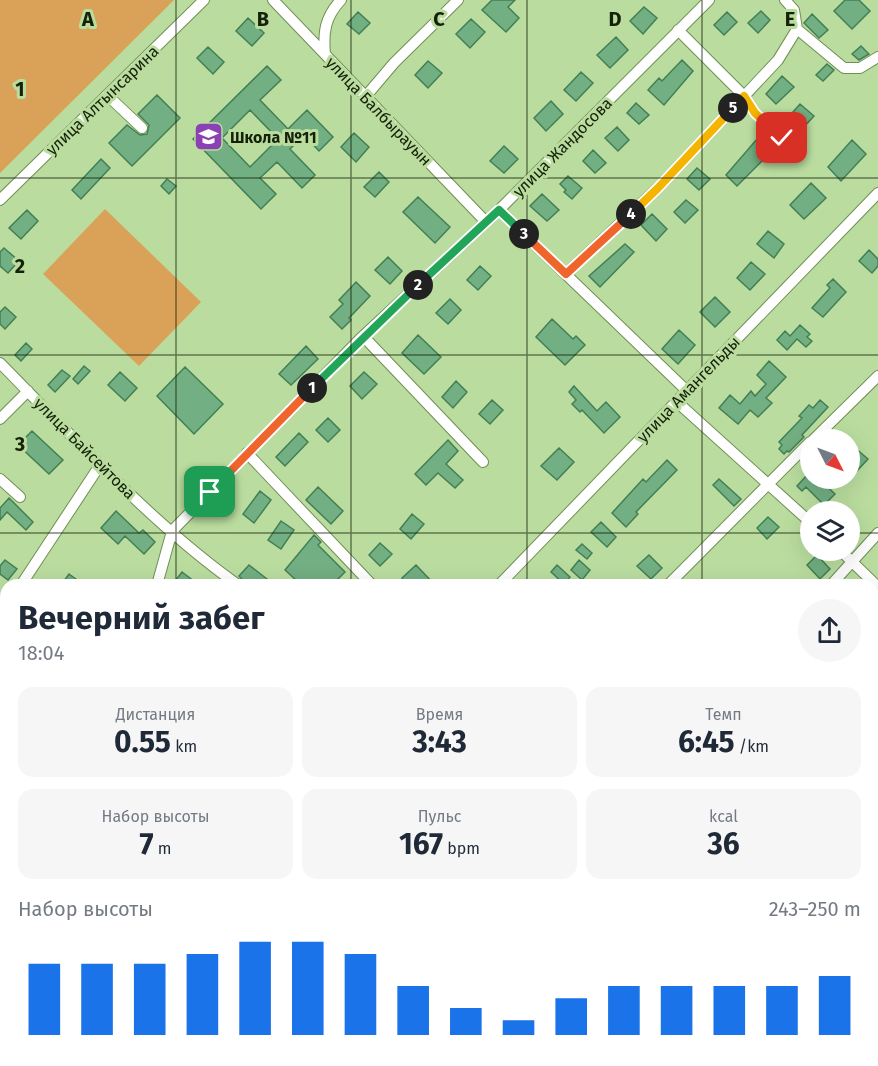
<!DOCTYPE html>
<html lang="ru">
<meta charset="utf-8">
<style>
:root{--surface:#fff;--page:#f6f6f7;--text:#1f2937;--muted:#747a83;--accent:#1a73e8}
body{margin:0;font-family:"Fira Sans",sans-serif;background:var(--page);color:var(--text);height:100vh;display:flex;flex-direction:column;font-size:22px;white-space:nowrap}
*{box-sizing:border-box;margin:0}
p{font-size:20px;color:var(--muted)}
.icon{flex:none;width:33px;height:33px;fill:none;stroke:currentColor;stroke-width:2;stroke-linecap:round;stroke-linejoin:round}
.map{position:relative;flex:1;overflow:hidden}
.sheet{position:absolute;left:0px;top:579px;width:879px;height:488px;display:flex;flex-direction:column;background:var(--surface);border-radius:18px 18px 0 0;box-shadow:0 6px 24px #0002}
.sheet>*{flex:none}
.needle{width:39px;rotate:132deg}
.controls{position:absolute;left:800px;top:429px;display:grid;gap:12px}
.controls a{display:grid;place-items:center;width:60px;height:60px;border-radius:50%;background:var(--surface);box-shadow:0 6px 24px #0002;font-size:30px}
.pin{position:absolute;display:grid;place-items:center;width:51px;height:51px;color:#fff;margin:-26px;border-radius:12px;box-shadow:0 3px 9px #0006}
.km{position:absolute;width:30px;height:30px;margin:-15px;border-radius:50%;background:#222;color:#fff;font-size:16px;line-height:30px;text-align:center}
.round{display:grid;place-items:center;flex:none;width:63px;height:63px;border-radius:32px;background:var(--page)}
.summary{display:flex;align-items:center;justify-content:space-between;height:102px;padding:0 18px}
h1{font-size:33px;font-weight:700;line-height:45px}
.stats{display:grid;grid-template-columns:repeat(3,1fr);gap:9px;height:102px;padding:6px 18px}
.stats div{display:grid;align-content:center;border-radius:15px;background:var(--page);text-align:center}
.stats b{font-size:30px;font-weight:700}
.stats small{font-size:16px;font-weight:400}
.stats p{font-size:16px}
.chart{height:168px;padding:12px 18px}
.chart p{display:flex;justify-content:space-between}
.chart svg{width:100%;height:108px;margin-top:6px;stroke:var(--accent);stroke-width:6}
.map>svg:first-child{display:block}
.green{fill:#daa258}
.building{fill:#72af82;stroke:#437f54;stroke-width:1.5;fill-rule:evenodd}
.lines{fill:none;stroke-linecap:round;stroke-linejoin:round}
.street-casing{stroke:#6f8f54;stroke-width:12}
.street{stroke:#fff;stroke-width:10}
.split-1-casing{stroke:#fff;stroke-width:12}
.split-2-casing{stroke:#fff;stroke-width:12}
.split-3-casing{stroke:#fff;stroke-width:12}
.split-4-casing{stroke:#fff;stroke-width:12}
.split-5-casing{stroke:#fff;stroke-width:12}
.split-6-casing{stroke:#fff;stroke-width:12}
.split-1{stroke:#f0652b;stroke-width:8}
.split-2{stroke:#22a559;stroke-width:8}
.split-3{stroke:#22a559;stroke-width:8}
.split-4{stroke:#f0652b;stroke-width:8}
.split-5{stroke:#f5b400;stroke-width:8}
.split-6{stroke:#f5b400;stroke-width:8}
.grid{fill:none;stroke:#152109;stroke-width:1.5;stroke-opacity:0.55}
.labels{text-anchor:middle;stroke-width:6;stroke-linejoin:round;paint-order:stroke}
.street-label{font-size:16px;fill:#152109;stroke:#badd9f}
.poi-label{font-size:16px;font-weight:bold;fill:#152109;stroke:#badd9f;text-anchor:start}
.grid-label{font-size:20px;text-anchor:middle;font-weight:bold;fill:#152109;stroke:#badd9f;stroke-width:6;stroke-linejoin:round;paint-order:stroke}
</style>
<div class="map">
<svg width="878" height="1066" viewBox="0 0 878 1066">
<rect width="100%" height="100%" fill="#badd9f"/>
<path class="green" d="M0 0H174L0 173Z
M105 209 201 302 139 366 43 274Z"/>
<path class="building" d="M492 0H515L508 7 519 18 506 32 482 10Z
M845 0H859L870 11 852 29 834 11Z
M644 7 657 18 643 34 630 21Z
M761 11 770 20 758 33 748 23Z
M358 12 370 23 359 34 347 24Z
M727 12 737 22 724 35 714 25Z
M812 14 828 30 819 38 804 23Z
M248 18 264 33 252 46 236 31Z
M471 19 485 32 470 48 456 34Z
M616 37 628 50 610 68 597 55Z
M861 46 869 54 859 60 852 54Z
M208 47 224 62 213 74 197 58Z
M682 60 693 71 664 105 648 90 659 78 662 81Z
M428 61 442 73 428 88 415 75Z
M827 64 834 70 823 81 816 75Z
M267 66 281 80 260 100 288 129 307 110 333 137 319 151 304 135 290 149 315 175 302 188 277 162 260 178 276 194 261 209 193 139ZM250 110 278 139 250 167 222 138Z
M581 72 593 83 576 101 564 90Z
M782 76 794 87 776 104 766 94Z
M157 95 180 118 132 166 109 143 127 125 140 135 147 134 149 125 138 114Z
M551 101 563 114 546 131 534 118Z
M636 103 649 115 639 124 627 113Z
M800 104 814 116 803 128 795 120 798 117 793 112Z
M617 127 629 140 618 151 605 138Z
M354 133 369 147 356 162 341 147Z
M757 139 770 153 737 186 726 175Z
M852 140 866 154 841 181 828 167Z
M504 146 518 159 504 173 490 161Z
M593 150 606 163 595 173 583 161Z
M101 159 110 168 81 199 72 190Z
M697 168 710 179 699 190 687 179Z
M379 172 389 182 375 197 364 187Z
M568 176 582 188 572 199 564 192 566 190 560 184Z
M167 179 176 186 169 194 161 186Z
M811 183 826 198 804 219 790 205Z
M542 194 559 210 547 221 530 206Z
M418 197 450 227 435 243 403 212Z
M686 200 698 210 685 223 674 212Z
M27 210 38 221 21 239 9 228Z
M652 214 667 229 656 241 641 225Z
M768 231 784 244 774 258 757 244Z
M625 244 634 252 600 287 589 276Z
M4 248 19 261 8 273 0 266V252Z
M869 250 878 259V266L872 273 859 261Z
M388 257 402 271 390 284 375 270Z
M751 262 765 274 750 290 737 278Z
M480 266 491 276 478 290 467 280Z
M833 279 846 292 823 317 812 308 830 288 827 285Z
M356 282 370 296 349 318 351 320 342 329 330 317 343 304 339 300Z
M715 297 730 312 715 327 700 312Z
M450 299 461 310 448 324 436 313Z
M5 307 16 317 5 329 0 324V312Z
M552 319 573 339 576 336 585 345 565 365 536 337Z
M800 325 810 334 807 337 812 341 806 347 797 339 787 350 777 340 785 331 790 336Z
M679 330 695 345 678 364 662 349Z
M418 335 441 357 424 374 402 353Z
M26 343 32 349 21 361 15 355Z
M306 346 318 359 291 385 279 374Z
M769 361 786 377 766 398 772 403 758 417 750 410 738 424 719 408 730 395 740 404 751 391 755 396 766 384 757 375Z
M84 366 90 371 78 384 73 379Z
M185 367 223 404 194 434 157 396Z
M62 370 70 376 55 392 48 385Z
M120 372 137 388 125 401 108 385Z
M364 372 377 384 362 399 350 386Z
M456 381 467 392 453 408 442 397Z
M574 386 597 411 606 402 620 417 604 433 582 410 580 412 572 404 576 400 569 392Z
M492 400 503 410 490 424 479 414Z
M820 400 828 407 802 435 804 437 789 452 787 451 784 454 779 449 782 445 779 442 802 418 799 416 809 405 813 408Z
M328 418 340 430 328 442 316 430Z
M32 431 63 460 49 474 18 445Z
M299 433 308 442 285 466 276 457Z
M448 440 458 451 446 464 463 480 455 488 438 473 426 485 415 474Z
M854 447 868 459 857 471 849 464V452Z
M559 448 574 462 557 480 541 466Z
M667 460 677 470 636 512 638 514 626 527 612 513 643 479 646 482Z
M810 472V478H818L835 494 824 505 806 487 802 491 797 486Z
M719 479 741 499 734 506 713 485Z
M318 487 343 511 331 524 306 500Z
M260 491 271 500 254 523 243 514Z
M9 498 33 522 26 530 7 512 0 520V508Z
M116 511 139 533 143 530 155 542 144 554 125 536 118 544 101 528Z
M412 514 424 524 411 539 400 529Z
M768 517 779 527 767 539 757 528Z
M281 521 294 530 281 549 268 540Z
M601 522 616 537 607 547 591 532Z
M314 535 321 542 318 545 345 572 332 585H294L297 581 285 570Z
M380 543 392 554 380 566 369 555Z
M582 544 592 553 587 559 576 550Z
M649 555 662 568 651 579 637 566Z
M817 555 830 569 820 579 807 565Z
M5 560 17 569 8 580 0 574V566Z
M579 560 590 570 582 580 571 570Z
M249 565 267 579 262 585H247L239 576Z
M416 565 435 585H409L402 578Z
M557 565 570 577 564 584 551 572Z
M182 572 199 585H172Z
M69 574 84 585H61Z"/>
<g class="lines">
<defs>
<path id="street" d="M273 0 486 222
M797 29 844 68H860L878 57
M678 30 744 96 755 113 782 138
M325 54C323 32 325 17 341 0
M107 95 142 128
M366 96 394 63 458 0
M0 200 204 0
M499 210 686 390
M566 274 658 188 778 60 797 29 794 10 785 0
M363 336 483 462
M0 363C75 439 151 523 238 585
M676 401 810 522
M0 419 28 391
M813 440 878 376
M247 453 372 585
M0 479 20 497
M840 550 878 587
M21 585 100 465
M157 585 172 531 360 339 499 210 709 0
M499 585 878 193
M668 585 810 442
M831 585 878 533
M0 616 6 607
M873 746 878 741
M0 780 6 785
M0 892 6 895
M873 974 878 969
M492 1060 498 1066
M7 1066 13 1060
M190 1066 195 1060
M389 1066 394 1060
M582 1066 587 1060
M793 1066 797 1060"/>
</defs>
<use href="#street" class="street-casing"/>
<use href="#street" class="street"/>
</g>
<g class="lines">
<defs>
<path id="split-1" d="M210 492 312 388"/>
<path id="split-2" d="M312 388 418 285"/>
<path id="split-3" d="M418 285 499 210 524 234"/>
<path id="split-4" d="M524 234 566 274 631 214"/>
<path id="split-5" d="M631 214 658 188 733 108"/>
<path id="split-6" d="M733 108 744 96 755 113 782 138"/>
</defs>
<use href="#split-1" class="split-1-casing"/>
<use href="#split-2" class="split-2-casing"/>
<use href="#split-3" class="split-3-casing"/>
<use href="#split-4" class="split-4-casing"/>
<use href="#split-5" class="split-5-casing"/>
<use href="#split-6" class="split-6-casing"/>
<use href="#split-1" class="split-1"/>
<use href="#split-2" class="split-2"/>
<use href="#split-3" class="split-3"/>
<use href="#split-4" class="split-4"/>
<use href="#split-5" class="split-5"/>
<use href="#split-6" class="split-6"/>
</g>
<path class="grid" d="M176 0V585M351 0V585M527 0V585M702 0V585M0 178H878M0 355H878M0 533H810M849 533H878M0 711H6M873 711H878M0 888H6M873 888H878M176 1060V1066M351 1060V1066M527 1060V1066M702 1060V1066"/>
<defs>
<symbol id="school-square" viewBox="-11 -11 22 22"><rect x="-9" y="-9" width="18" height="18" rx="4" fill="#8b41b3" stroke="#badd9f"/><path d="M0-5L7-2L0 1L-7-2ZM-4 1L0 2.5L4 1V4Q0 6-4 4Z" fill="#fff"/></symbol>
</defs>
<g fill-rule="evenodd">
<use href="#school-square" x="192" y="120" width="33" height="33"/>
</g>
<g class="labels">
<g class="street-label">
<text transform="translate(102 100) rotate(-44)" y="6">улица Алтынсарина</text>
<text transform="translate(379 111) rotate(46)" y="6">улица Балбырауын</text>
<text transform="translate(562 147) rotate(-45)" y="6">улица Жандосова</text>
<text transform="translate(688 389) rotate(-46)" y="6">улица Амангельды</text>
<text transform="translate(85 448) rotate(45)" y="6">улица Байсейтова</text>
</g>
<g class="poi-label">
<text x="230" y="143">Школа №11</text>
</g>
</g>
<g class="grid-label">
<text x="88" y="26">A</text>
<text x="263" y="26">B</text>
<text x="439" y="26">C</text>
<text x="615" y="26">D</text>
<text x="790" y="26">E</text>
<text x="20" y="96">1</text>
<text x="20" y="273">2</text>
<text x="20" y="451">3</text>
</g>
</svg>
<div class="controls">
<a><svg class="needle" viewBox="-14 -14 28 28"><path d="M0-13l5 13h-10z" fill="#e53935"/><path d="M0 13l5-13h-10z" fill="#747a83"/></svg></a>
<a><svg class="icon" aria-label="layers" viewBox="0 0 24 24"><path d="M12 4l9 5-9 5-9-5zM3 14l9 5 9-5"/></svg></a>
</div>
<div class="pin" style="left:210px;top:492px;background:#1e9e55"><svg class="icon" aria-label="arrive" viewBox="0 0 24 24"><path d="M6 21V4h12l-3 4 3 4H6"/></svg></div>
<div class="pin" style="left:782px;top:138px;background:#d93025"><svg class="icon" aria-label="check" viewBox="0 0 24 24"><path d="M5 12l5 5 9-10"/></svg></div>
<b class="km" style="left:312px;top:388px">1</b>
<b class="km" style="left:418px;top:285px">2</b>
<b class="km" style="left:524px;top:234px">3</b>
<b class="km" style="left:631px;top:214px">4</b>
<b class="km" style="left:733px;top:108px">5</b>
<section class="sheet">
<div class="summary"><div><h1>Вечерний забег</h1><p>18:04</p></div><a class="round"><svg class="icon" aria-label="share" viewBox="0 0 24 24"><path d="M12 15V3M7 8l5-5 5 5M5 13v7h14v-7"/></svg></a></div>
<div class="stats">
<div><p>Дистанция</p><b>0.55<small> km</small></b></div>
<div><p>Время</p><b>3:43</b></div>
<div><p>Темп</p><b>6:45<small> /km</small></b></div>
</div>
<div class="stats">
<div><p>Набор высоты</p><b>7<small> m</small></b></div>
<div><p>Пульс</p><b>167<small> bpm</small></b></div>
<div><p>kcal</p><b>36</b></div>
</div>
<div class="chart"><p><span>Набор высоты</span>243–250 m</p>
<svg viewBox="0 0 160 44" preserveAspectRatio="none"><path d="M5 44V15M15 44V15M25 44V15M35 44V11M45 44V6M55 44V6M65 44V11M75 44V24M85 44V33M95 44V38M105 44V29M115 44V24M125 44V24M135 44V24M145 44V24M155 44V20"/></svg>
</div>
</section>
</div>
